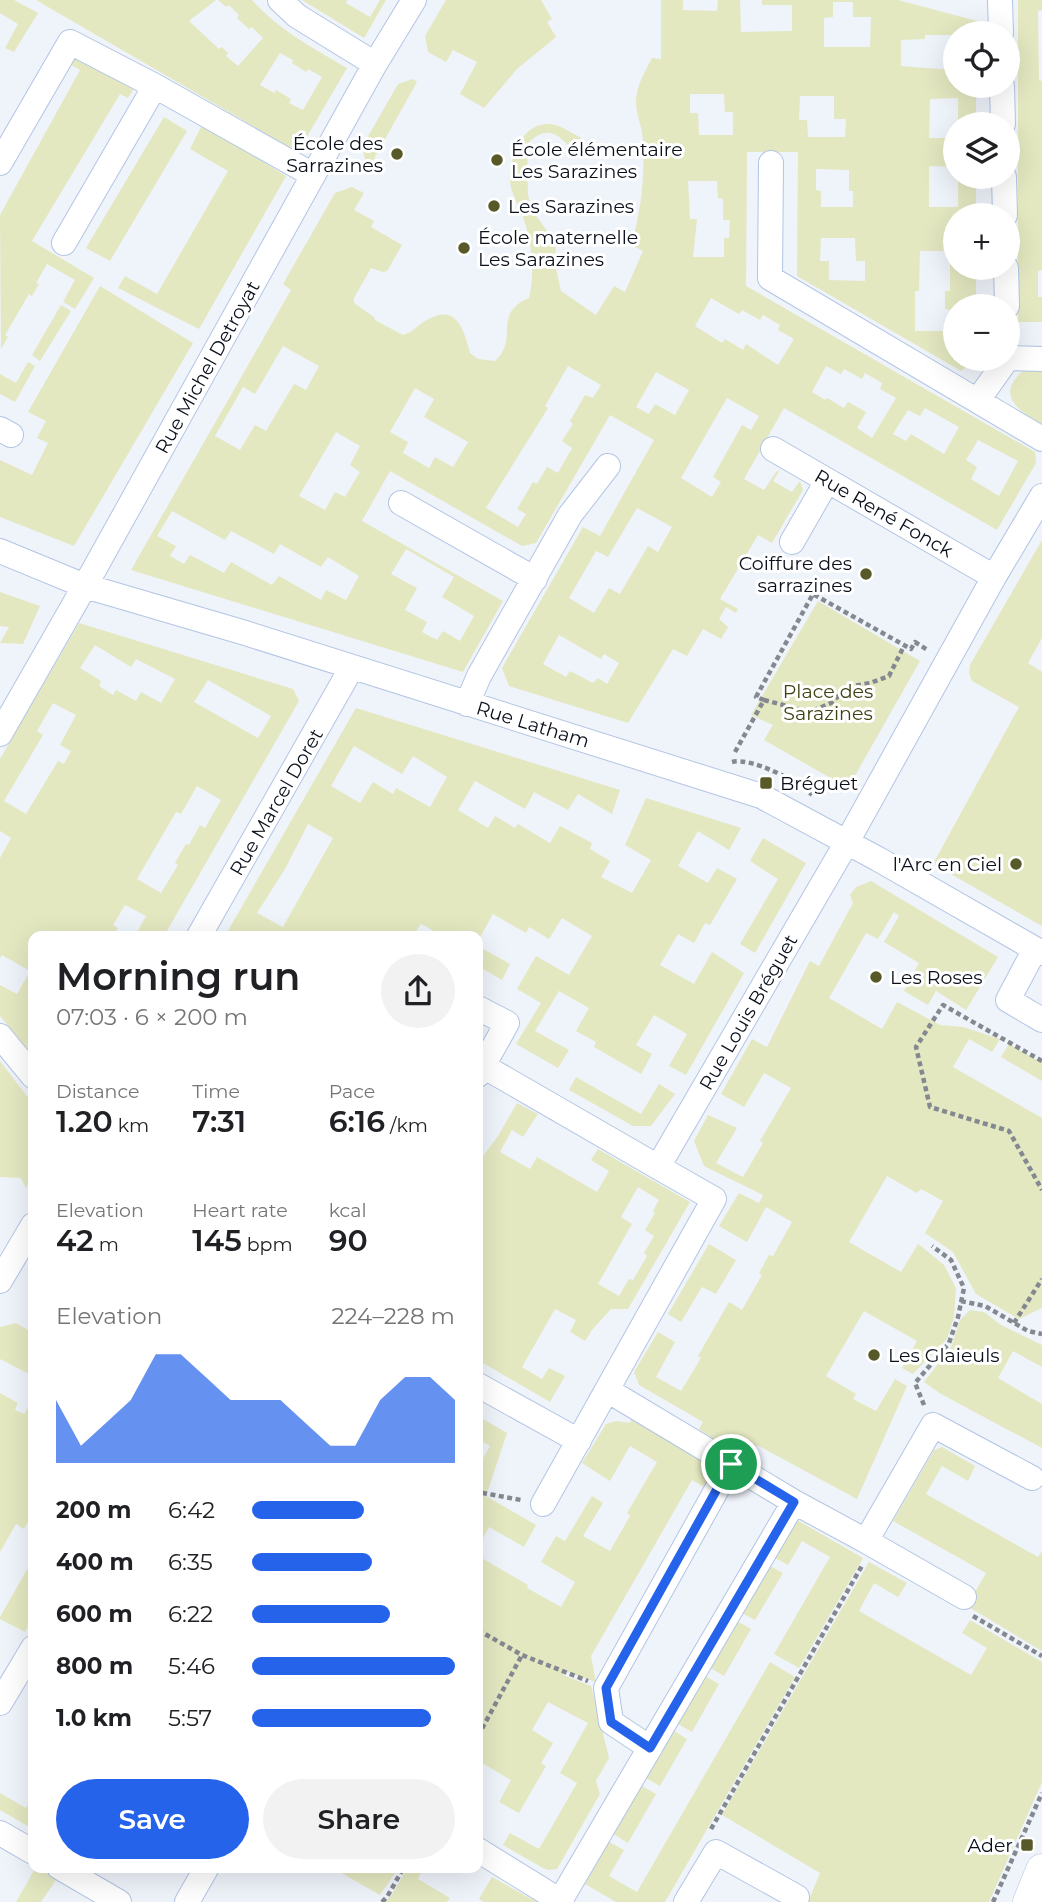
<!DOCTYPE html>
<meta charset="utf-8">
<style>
:root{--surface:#fff;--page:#f2f2f2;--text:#202124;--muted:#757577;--accent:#2563eb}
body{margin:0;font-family:Montserrat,sans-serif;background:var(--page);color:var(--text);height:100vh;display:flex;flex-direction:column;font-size:26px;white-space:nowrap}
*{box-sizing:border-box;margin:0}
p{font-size:23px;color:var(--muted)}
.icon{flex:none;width:38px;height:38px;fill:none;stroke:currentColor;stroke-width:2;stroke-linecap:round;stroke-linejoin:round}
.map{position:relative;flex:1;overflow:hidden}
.panel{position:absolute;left:28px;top:931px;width:455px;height:942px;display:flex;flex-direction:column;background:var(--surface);border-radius:14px;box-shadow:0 7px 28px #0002}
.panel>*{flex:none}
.tools{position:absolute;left:943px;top:21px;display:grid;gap:14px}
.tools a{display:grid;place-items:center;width:77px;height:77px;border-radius:50%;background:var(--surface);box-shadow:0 7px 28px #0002;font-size:35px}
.pin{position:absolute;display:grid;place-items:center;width:60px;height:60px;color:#fff;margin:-30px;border:4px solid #fff;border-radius:50%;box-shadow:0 2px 7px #0007}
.round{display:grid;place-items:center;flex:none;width:74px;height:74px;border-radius:37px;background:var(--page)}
.head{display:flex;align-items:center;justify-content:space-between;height:119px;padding:0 28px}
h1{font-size:38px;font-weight:600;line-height:52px}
.metrics{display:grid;grid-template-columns:repeat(3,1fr);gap:10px;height:119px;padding:7px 28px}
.metrics div{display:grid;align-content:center}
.metrics b{font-size:30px;font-weight:600}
.metrics small{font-size:19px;font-weight:400}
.metrics p{font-size:19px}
.chart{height:196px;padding:14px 28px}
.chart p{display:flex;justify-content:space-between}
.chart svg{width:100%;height:126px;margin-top:7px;fill:var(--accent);opacity:.7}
.primary-button{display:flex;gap:14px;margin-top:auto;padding:14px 28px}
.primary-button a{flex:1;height:80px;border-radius:42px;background:var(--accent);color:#fff;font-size:28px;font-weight:600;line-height:80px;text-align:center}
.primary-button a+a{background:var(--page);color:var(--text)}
ul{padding:0 28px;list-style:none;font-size:23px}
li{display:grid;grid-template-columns:112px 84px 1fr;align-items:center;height:52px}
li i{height:18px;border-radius:9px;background:var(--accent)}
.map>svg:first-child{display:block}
.green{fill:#e4e8c1;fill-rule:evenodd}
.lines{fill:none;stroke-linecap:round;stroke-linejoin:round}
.minor-casing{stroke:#b2c5e4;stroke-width:26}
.major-casing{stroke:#b2c5e4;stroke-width:33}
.path{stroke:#838891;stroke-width:4.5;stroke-dasharray:5 3.5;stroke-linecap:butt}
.minor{stroke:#fff;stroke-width:24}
.major{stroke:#fff;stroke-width:32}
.route-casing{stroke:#fff;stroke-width:14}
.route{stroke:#2563eb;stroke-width:9}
.poi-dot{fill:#575a28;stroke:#fff;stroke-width:2.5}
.labels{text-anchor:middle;stroke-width:6;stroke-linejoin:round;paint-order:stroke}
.poi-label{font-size:19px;fill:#0a101b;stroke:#fff;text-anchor:start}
.street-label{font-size:19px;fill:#0a101b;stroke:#fff}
.park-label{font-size:19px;fill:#3f4212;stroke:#fff}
</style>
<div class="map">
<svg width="1042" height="1902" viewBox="0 0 1042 1902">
<rect width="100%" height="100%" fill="#eff3fa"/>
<path class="green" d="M0 0H14L38 13 14 52 5 48 18 24 0 13Z
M36 0H216L189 21 219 49 222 47 228 53 226 56 238 66 263 38 252 27 249 29 237 18 239 15 229 5 226 7 218 0H252C279 30 313 48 347 68L298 152ZM280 53 293 60 292 63 306 72 308 69 322 77 303 110 289 103 291 99 276 90 274 93 260 85Z
M302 0H347L346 3 370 17 380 0H386L364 38Z
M446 0H541L552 19 547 22 556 37 517 69 484 108 460 94 477 62 453 50 446 62 428 52 425 36Z
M661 0H683V10L717 11 718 0H740L741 32 792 31V5H762V0H898L977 21V33H956V86H976V124H958V98L930 99 929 138H955L956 167 929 166V207H958V177H976V215H956V268H976V306H956V359H976L961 371 797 276 798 152H747L746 286 1035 452 1036 463 997 530 784 408 744 479 764 490 776 472 780 470 773 481 792 492 800 481 803 490 800 495 772 543 758 535 720 599 738 609 736 613 726 607 719 619 728 627 721 639 703 629 687 656 673 649 628 723 509 686 502 668 583 527 600 536 654 440 610 415 536 543 522 546 390 471 362 521 503 601 463 672 131 570 291 290 283 284 335 193 352 187 364 193 354 210 374 221 371 227 402 245 387 271 383 272 371 268 354 298V303L374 317 375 320 403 335C411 333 415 328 422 323 455 301 463 326 470 353L478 359 495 361C520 339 491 314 529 298 535 273 532 241 523 217 519 205 511 194 510 181 509 159 522 122 549 124 559 124 571 133 580 137L583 144 582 153C563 149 556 116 527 144L528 195 532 210 555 242 556 250 554 260 561 291 596 315 614 286 625 292 643 251 631 245C641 212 645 177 643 142 643 128 635 113 636 99 638 82 645 72 652 58L661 59ZM833 2H853V17H871L870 47H824V18L833 17ZM925 35H952V70L901 66V40L925 39ZM690 94H724L725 112H733V135H699L698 113H690ZM800 96H834V119H846L845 137H808L807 120H799ZM816 169 849 170V191H853V207H821V191L816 190ZM688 181H717L718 198 723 199V220H730L729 238H724V257H693L697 219H690ZM821 238H855L856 261H865V281L829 280V261H820ZM920 251H950V291H945V309L950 310 951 324H945V331H915V291H919ZM711 298 739 314 742 310 760 320 763 315 780 325 778 330 794 339 778 365 746 344 743 350 725 339 722 343 695 326ZM283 346 319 366 306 390 294 384 266 431 255 425 240 450 215 436 243 387 255 394ZM568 366 601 385 593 398 585 395 570 421 573 424 562 441 572 448 558 473 547 467 537 484 533 482 517 509 526 514 518 527 486 508 548 408 545 406ZM826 366 841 374 844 369 862 379 865 373 882 383 880 389 896 398 872 438 857 428 866 412 848 402 844 408 827 398 825 400 812 392ZM656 372 689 390 675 415 655 404 649 414 636 407ZM415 388 434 399 424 417 468 442 453 467 435 457 429 468 403 453 408 442 390 432ZM727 398 759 416 751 430 742 425 713 477 721 482 712 497 681 478ZM925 408 959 427 944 454 911 434 906 441 893 434 908 410 920 416ZM336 432 360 446 350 465 360 472 345 497 335 492 325 510 299 496ZM978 440 1018 461 999 496 971 479 977 467 966 460ZM637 508 672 527 658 552 648 546 620 594 609 588 594 613 569 598 596 551 608 557ZM172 511 225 540 231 531 274 554 280 544 321 567 328 557 359 576 346 600 326 590 321 600 279 576 272 585 231 562 224 573 190 555 184 564 170 556 176 546 157 536ZM406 549 454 577 442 597 474 616 460 641 443 631 437 640 422 632 427 622 405 610 417 588 391 574ZM559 635 601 659 604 654 619 663 607 684 598 678 593 683 570 671 566 677 543 664Z
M1018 0H1042V10L1038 11 1039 80 1042 81V270L1038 271V297H1042V322H1018Z
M75 57 126 77 133 90 128 98 120 94 32 241 94 278 75 309 63 302 75 280 47 264 36 283 39 284 32 296 29 294 5 335 8 337 1 349 0 215 80 70 68 63Z
M413 79 417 82 370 166 366 163 362 147 398 84Z
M164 117 187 131 110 261 86 248Z
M202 125 286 176 199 329 118 288 125 276 157 294 228 171 190 149Z
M100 286 193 343 74 546 0 517V460L32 475 48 443 37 438 46 421 28 412Z
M61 305 71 311 40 361 32 355Z
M28 362 35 366 15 402 0 394V374L16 383Z
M1042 369V424C1019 411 994 395 1024 370Z
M1042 540V638L1028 663 1042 672V926L933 864 1019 707 972 681 969 673 970 665Z
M0 592 40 606 23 644 0 643 9 627 0 626Z
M818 601 920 661 848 788 764 740 773 725 751 715Z
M79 623 293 689 299 701 164 936H135L146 916 125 905 113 925 118 928 113 936H33V1055L0 1016V985L17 994 30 971 2 955 0 958V858L11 838 0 831V759ZM95 645 131 667 136 659 175 679 161 703 141 692 136 701 116 690 113 695 99 686 101 681 80 668ZM208 680 271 716 258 738 194 702ZM53 703 76 715 60 745 71 751 64 764 58 761 26 814 4 801 43 735 37 731ZM197 786 221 800 205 828 200 825 189 845 186 844 175 863 178 865 161 893 137 879 176 812 181 814Z
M356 708 620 790 612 814 578 794 568 810 534 792 525 809 475 781 458 810 488 828 495 816 515 828 518 824 550 843 560 826 592 843 590 849 610 861 601 877 632 893 651 860 625 845 646 798 741 828 729 850 698 831 678 866 708 883 717 868 737 879 710 925 705 923 694 943 678 934 660 965 694 984 712 952 744 973 686 1075 669 1066 687 1034 654 1015 636 1045 652 1054 641 1074 594 1047 596 1042 576 1031 589 1008 559 991 535 1031 569 1050 558 1068 516 1044 541 1003 517 989 536 956 569 975 592 936 562 918 549 939 529 927 526 933 493 914 478 941V936H443L421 924 413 936H225ZM354 746 402 774 413 756 447 777 430 807 396 788 393 794 373 782 360 803 331 786ZM308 824 333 838 283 927 257 913 285 869Z
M763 838 806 863 755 953 740 944 778 879 750 861Z
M871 881 998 957 966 1010 936 991 928 1005 904 991 919 963 884 942 899 916 894 912 878 939 866 933 829 998 882 1029 897 1002 940 1025 963 1027 1000 1039 992 1052 969 1039 953 1067 1042 1118V1308L1019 1319 976 1294 953 1252 925 1233 943 1201 921 1189 917 1193 887 1176 849 1242 901 1272 918 1244 921 1246 944 1265 956 1288 954 1317 947 1339 913 1374 902 1368 917 1341 864 1311 826 1376 856 1394 853 1399 876 1411 895 1379 907 1386 857 1499 757 1445 751 1453 738 1455 699 1429 703 1422 639 1385 634 1372 658 1332 675 1342 656 1377 681 1391 701 1358 698 1356 729 1302 742 1310 762 1275 759 1273 769 1255 773 1256 792 1222 766 1207 747 1242 719 1226 739 1193 759 1203 763 1195 704 1166 694 1141 708 1115 737 1128 716 1163 743 1177 763 1143 760 1141 791 1088 764 1073 744 1107 721 1094 752 1039 767 1047 810 961 819 966 853 903 850 895 856 887Z
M478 946 510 964 502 980 478 966Z
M1009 1044 1042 1063V1081L1001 1057Z
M0 1061 33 1104V1176L26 1188 21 1178 0 1177Z
M576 1077 641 1114 659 1084 675 1094 651 1126H633L569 1090Z
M517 1103 538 1114 523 1137 512 1130 500 1152 530 1169 537 1157 597 1192 609 1171 591 1160 598 1149 690 1202 628 1309H611L592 1330 585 1341 570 1332 576 1320 555 1309 522 1367 542 1379 549 1368 565 1376 550 1402 478 1360V1163L498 1136ZM638 1187 659 1200 653 1211 655 1213 645 1230 654 1236 644 1253 647 1256 633 1280 629 1279 619 1296 598 1284 632 1224 621 1217Z
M709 1244 736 1260 716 1294 702 1287 681 1322 668 1314Z
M970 1310 984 1312 1001 1325 1042 1345V1367L1013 1351 998 1378 1042 1404V1448L941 1394 924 1382 951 1347 960 1320Z
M16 1323 33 1333V1376L0 1359V1327Z
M0 1393 18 1403 15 1410 24 1414 31 1402 33 1403V1512L24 1529 16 1524 0 1552Z
M478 1416 507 1433 486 1496 536 1525 524 1547 489 1527 478 1547V1467L490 1446 478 1439Z
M632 1417 706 1462 712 1476 709 1490 692 1480 591 1656 596 1682 564 1671 563 1675 591 1686 609 1758 596 1781 600 1794 557 1869 548 1870 541 1867 503 1845 510 1833 539 1849 577 1783 560 1773 588 1723 548 1702 532 1730 553 1743 541 1763 546 1766 519 1813 499 1802 511 1780 482 1763 478 1770V1749L483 1739 478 1736V1556L528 1585 527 1588 561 1607 575 1582 541 1562 556 1536 565 1541 592 1496 603 1503 583 1536 610 1551 630 1516 627 1513 657 1462 630 1446 610 1481 582 1463 606 1424 617 1421 630 1423Z
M942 1447 975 1466 968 1481 942 1466 926 1494 1038 1557 1042 1551V1651L967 1606 986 1573 893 1521 934 1450Z
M797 1520 863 1558 799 1668 774 1654 830 1557 802 1541 788 1565 775 1558Z
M33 1559V1618L25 1632 0 1619V1617Z
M869 1562 907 1583 898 1597 874 1583 859 1611 971 1675 987 1648 962 1633 970 1620 1042 1662V1782L989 1902H808L820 1873 722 1815Z
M770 1566 783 1573 755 1620 742 1613Z
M737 1621 751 1629 724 1676 709 1667Z
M770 1662 795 1677 665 1902H616L585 1884 609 1842 624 1850 609 1876 637 1892Z
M705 1676 719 1684 692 1732 678 1724Z
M674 1731 687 1739 660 1786 646 1778Z
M640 1785 656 1794 628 1843 612 1833Z
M0 1793 26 1808 33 1797V1829L0 1810Z
M36 1867H41L58 1877 41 1902H16Z
M331 1867H365L372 1871 374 1867H399L380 1895Z
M408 1867H424L418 1879 450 1898 447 1902H384L391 1896Z
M492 1877 537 1902H484L479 1899Z"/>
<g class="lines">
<defs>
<path id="minor" d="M280 0 297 16 375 64
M1000 0 1001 33
M1002 86 1003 124
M0 163 70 42 155 86 313 175
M771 163 770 278 1042 439
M1004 177 1005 215
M64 243 155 86
M1006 268 1007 306
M1008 358 1042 359
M978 400 1007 359
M0 429 11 435
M773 449 994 577
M401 503 535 579
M792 542 827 481
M0 551 85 586 242 632 761 796 878 859 1042 953
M467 704 479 676 570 515 608 466
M0 734 95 568 375 64 414 0
M199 936 352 667
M1035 949 1008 1000 1042 1020
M478 1008 507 1023 483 1066
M0 1036 33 1076
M478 1075 483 1066 658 1167
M0 1281 33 1225
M478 1385 579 1441
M607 1390 794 1502 866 1541 933 1425 1032 1478
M543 1504 714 1199 658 1167 847 842 994 577 1042 496
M866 1541 964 1597
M0 1703 33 1648
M650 1748 611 1722 606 1688 731 1464
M0 1833 33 1852
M478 1850 562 1902
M59 1867 119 1902
M560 1901 794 1502
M187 1902 207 1867
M686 1902 716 1852 797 1897 796 1902"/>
<path id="major" d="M1029 1902 1042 1870"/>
</defs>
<use href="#minor" class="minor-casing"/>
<use href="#major" class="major-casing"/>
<path class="path" d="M764 700 810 712 831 703 848 687 870 683 889 676 904 646
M735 752 764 700 756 697 813 594 911 649 915 642 929 651
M732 762C751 757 798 781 812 795
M1042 1061 943 1005 916 1047 930 1107 1009 1131 1042 1190
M961 1301 985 1306 1028 1331 1042 1334
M1014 1323 1042 1279
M924 1405 915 1383 949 1343 958 1317 964 1288 951 1260 932 1246
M478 1501 483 1493 521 1500
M973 1616 1042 1656
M478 1630 522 1655 588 1681
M478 1736 522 1655
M711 1829 863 1564
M382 1902 387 1897 404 1867
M993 1902 1042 1793"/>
<use href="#minor" class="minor"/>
<use href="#major" class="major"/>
</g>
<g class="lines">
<defs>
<path id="route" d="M731 1464 794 1502 650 1748 611 1722 606 1688Z"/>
</defs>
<use href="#route" class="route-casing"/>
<use href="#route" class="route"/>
</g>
<g class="poi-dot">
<circle cx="397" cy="154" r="7"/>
<circle cx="497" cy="160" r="7"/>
<circle cx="494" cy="206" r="7"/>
<circle cx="464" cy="248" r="7"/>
<circle cx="866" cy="574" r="7"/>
<rect x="759" y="776" width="14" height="14" rx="3.5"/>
<circle cx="1016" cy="864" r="7"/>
<circle cx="876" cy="977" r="7"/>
<circle cx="874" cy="1355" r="7"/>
<rect x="1020" y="1838" width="14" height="14" rx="3.5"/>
</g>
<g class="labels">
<g class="poi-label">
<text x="383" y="150" text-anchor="end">École des<tspan x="383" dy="22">Sarrazines</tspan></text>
<text x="511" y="156">École élémentaire<tspan x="511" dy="22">Les Sarazines</tspan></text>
<text x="508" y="213">Les Sarazines</text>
<text x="478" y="244">École maternelle<tspan x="478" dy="22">Les Sarazines</tspan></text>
<text x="852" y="570" text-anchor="end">Coiffure des<tspan x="852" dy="22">sarrazines</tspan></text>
<text x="780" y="790">Bréguet</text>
<text x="1002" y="871" text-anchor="end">l'Arc en Ciel</text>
<text x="890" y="984">Les Roses</text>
<text x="888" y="1362">Les Glaieuls</text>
<text x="1013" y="1852" text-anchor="end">Ader</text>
</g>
<g class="street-label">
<text transform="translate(207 367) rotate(-61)" y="7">Rue Michel Detroyat</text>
<text transform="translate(884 513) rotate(30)" y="7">Rue René Fonck</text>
<text transform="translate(533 724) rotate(17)" y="7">Rue Latham</text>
<text transform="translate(276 802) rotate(-60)" y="7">Rue Marcel Doret</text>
<text transform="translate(748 1012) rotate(-60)" y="7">Rue Louis Bréguet</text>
</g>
<g class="park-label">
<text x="828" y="698">Place des<tspan x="828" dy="22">Sarazines</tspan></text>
</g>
</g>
</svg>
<div class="tools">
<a><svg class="icon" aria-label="locate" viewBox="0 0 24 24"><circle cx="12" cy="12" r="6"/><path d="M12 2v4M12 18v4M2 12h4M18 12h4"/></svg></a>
<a><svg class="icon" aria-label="layers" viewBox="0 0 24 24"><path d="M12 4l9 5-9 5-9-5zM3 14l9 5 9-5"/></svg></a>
<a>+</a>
<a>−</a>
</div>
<div class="pin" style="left:731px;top:1464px;background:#1e9e55"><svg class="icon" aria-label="arrive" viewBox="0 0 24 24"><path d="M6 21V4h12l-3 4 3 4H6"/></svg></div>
<section class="panel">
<div class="head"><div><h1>Morning run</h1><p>07:03 · 6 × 200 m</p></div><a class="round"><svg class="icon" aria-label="share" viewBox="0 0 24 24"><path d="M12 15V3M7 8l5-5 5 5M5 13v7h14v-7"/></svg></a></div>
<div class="metrics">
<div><p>Distance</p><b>1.20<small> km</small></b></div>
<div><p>Time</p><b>7:31</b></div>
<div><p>Pace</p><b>6:16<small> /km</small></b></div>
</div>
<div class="metrics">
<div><p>Elevation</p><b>42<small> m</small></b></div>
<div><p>Heart rate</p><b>145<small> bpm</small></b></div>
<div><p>kcal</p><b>90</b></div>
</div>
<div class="chart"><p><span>Elevation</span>224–228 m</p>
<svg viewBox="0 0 160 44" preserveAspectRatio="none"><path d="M0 44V22L10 38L20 30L30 22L40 6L50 6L60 14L70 22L80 22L90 22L100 30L110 38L120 38L130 22L140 14L150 14L160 22V44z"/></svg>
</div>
<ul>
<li><b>200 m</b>6:42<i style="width:55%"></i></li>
<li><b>400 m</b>6:35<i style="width:59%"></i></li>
<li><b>600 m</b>6:22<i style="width:68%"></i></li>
<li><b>800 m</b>5:46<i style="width:100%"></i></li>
<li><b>1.0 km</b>5:57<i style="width:88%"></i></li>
</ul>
<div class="primary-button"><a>Save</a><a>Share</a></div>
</section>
</div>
